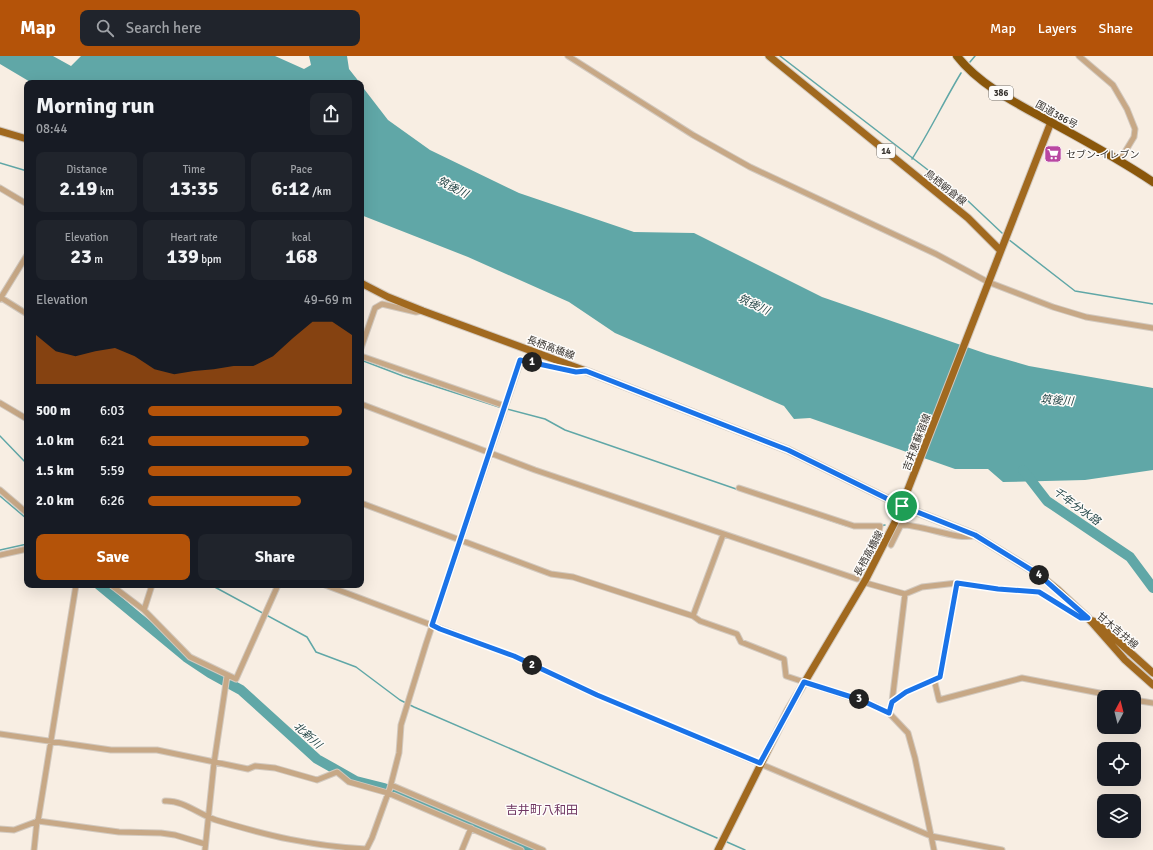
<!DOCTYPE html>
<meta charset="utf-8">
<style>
:root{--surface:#171b24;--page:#20242c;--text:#f1f3f6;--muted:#9ea1a6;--accent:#b45309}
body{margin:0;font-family:Signika,"Noto Sans JP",sans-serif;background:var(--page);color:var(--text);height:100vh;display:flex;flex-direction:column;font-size:15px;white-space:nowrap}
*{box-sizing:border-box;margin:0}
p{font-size:13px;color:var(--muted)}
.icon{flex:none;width:22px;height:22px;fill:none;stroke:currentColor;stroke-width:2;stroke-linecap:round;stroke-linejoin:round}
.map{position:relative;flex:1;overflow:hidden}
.side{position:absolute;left:24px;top:24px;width:340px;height:508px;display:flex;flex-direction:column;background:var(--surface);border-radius:8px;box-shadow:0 4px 16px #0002}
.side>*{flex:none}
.needle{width:26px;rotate:7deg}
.tools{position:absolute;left:1097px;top:634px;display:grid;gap:8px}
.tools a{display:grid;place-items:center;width:44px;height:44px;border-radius:8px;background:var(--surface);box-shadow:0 4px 16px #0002;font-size:20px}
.pin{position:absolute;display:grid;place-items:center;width:34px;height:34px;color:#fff;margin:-17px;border:2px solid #fff;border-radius:50%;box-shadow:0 1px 4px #0007}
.km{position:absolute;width:20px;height:20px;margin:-10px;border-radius:50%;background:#222;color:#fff;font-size:11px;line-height:20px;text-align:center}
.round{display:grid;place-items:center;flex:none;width:42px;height:42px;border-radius:8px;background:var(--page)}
.head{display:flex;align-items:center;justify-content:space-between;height:68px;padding:0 12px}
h1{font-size:22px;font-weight:700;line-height:30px}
.metrics{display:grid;grid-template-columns:repeat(3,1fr);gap:6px;height:68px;padding:4px 12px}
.metrics div{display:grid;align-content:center;border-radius:8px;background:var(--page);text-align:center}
.metrics b{font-size:20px;font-weight:700}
.metrics small{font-size:11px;font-weight:400}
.metrics p{font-size:11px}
.chart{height:112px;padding:8px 12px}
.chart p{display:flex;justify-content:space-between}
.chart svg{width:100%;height:72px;margin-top:4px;fill:var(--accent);opacity:.7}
.action{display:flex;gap:8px;margin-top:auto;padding:8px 12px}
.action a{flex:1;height:46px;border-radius:8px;background:var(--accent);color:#fff;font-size:16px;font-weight:700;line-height:46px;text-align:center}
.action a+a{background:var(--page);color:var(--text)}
ul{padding:0 12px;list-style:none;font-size:13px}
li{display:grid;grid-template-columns:64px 48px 1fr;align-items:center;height:30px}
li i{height:10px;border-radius:5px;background:var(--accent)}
header{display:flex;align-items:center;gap:24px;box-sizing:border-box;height:56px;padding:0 20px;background:var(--accent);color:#fff}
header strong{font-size:19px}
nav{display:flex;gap:22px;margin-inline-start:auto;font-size:14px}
.search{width:280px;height:36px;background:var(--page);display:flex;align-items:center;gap:10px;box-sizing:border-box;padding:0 14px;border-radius:8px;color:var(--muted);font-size:15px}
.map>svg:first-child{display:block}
.water{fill:#60a7a7}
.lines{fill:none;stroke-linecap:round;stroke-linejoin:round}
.stream{stroke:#60a7a7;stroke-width:1.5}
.river{stroke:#60a7a7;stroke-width:10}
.minor-casing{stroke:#d2c9bf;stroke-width:7}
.major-casing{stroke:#d2c9bf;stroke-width:9}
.highway-casing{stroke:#d2c9bf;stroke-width:10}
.minor{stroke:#c7a886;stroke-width:5}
.major{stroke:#a1691f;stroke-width:7}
.highway{stroke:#8a570b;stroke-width:8}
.route-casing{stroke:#fff;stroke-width:8}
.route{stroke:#1a73e8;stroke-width:5}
.labels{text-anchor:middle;stroke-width:3;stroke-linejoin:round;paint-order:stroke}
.shield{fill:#fefcfa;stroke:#74716d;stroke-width:1}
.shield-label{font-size:9px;font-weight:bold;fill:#393531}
.street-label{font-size:10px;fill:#393531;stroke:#fefcfa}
.poi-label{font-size:10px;fill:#393531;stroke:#fefcfa;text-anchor:start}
.water-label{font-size:11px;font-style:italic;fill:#1c3f40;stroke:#fefcfa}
.quarter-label{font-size:12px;fill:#6f3662;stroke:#fefcfa}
</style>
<header>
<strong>Map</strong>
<div class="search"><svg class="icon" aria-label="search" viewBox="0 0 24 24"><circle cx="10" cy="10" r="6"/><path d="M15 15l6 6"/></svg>Search here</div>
<nav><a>Map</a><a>Layers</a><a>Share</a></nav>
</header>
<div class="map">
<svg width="1153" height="794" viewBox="0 0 1153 794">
<rect width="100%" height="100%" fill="#f8eee3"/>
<path class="water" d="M0 0H53L71 10 81 0H275L304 13 311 9 309 0H347L349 13 360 27H114L96 24 86 27H32L0 8Z
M361 29 388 64 430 94 519 137 634 176 694 177 822 241 987 298 1029 310 1153 332V414L1085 424 1003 426 988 413H955L810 362 794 363 784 350 615 277 569 246 468 201 361 159Z"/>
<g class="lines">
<path class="stream" d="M780 0 967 144 1002 177
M970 6 975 0
M912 103C930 75 944 45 961 17
M0 107 27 115
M1008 183 1075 235 1153 248
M361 304 403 320 499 351
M507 353 545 363 565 374 739 434
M0 380 27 408
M0 440 27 463
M775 446 847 470
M880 470 885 469
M0 494 27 488
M211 529 307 581 316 596 356 611 400 644 414 651 717 782
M727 786 745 794"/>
<path class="river" d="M1023 414 1047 445 1130 501 1153 532
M99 529 186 601 210 617 241 634 317 703 356 725 384 732 532 794"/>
<defs>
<path id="minor" d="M568 0 693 79 750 111 936 198 988 226 1053 251 1086 261 1153 272
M1079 0 1113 29 1127 53 1135 73 1134 81 1120 104
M0 132 27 148
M0 241 27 258
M0 243 27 199
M361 292 375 252 382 248 416 256 422 255
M361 300 505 350
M0 347 27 363
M361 348 535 414 857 523
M739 432 854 470H880L878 481
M0 434 27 457
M361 447 551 518 573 521 693 560 700 565 737 578 741 586 784 603 786 620 876 650 889 657 908 677 915 702 934 794
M891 489 901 469C921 468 961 486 975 479
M0 499 27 493
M866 527 905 538 922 531 957 527 998 533 1039 536 1081 562H1088
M111 529 144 554 190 601 236 623 278 529
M325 529 514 600 597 639 931 780 1002 794
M144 554 152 529
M693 560 723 479
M934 623 939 644 1022 622 1120 641
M1134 644 1153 647
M892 646 905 538
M889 657 892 646 906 636 940 621 957 527
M0 678 111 694H157L248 713 255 710 275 712 317 724 337 716 349 726 388 737 521 794
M391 729 543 794
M165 745C183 744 200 759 216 764 269 780 311 790 366 793
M38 765 76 529
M0 773 14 774 38 765 119 776 161 777 175 779 205 788
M34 794 37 765
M205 794 214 707 227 620
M366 794 372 782 390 732 399 697 401 669 426 588 521 304 576 316 585 315
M462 794 471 772"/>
<path id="major" d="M769 0 968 162 1000 194
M0 75 27 83
M361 227 388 241 423 255 586 315 788 394 902 450 975 479 1038 518 1058 534 1088 562 1125 604 1153 629
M1093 565 1102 571 1153 617
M718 794 788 654 866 523 896 464 1051 66"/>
<path id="highway" d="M957 0C981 31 1022 50 1056 69 1089 87 1122 105 1153 126"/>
</defs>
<use href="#minor" class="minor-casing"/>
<use href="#major" class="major-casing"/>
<use href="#highway" class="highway-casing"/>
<use href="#minor" class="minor"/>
<use href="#major" class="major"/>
<use href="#highway" class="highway"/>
</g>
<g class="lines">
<defs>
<path id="route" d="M520 304 576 316 586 315 788 394 902 450 975 479 1038 518 1088 562H1081L1039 536 998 533 957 527 940 621 906 636 892 646 889 657 861 644 804 626 760 707 597 639 514 600 440 573 432 569Z"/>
</defs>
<use href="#route" class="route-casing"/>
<use href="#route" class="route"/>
</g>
<defs>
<symbol id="supermarket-square" viewBox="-11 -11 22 22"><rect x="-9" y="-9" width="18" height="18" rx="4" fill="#b947a2" stroke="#fefcfa"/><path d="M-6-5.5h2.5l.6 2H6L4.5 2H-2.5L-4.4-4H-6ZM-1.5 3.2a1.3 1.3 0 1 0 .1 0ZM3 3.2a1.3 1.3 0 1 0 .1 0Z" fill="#fff"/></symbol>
</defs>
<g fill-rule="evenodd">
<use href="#supermarket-square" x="1043" y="88" width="20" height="20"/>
</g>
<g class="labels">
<g class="shield">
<rect x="989" y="30" width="24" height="14" rx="3"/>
<rect x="877" y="88" width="18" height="14" rx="3"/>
</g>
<g class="shield-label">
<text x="1001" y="40">386</text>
<text x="886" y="98">14</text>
</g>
<g class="street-label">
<text transform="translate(1057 58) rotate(29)" y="4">国道386号</text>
<text transform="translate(946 131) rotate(39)" y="4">鳥栖朝倉線</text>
<text transform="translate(551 291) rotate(20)" y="4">長栖高橋線</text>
<text transform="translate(916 386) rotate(-69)" y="4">吉井恵蘇宿線</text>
<text transform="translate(868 497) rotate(-62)" y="4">長栖高橋線</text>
<text transform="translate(1118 574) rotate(40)" y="4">甘木吉井線</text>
</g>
<g class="poi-label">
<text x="1066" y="102">セブン-イレブン</text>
</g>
<g class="water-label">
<text transform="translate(453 131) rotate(27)" y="4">筑後川</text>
<text transform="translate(754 248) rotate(25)" y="4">筑後川</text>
<text transform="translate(1057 344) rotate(4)" y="4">筑後川</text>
<text transform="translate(1077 450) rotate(36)" y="4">千年分水路</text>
<text transform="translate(308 679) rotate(42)" y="4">北新川</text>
</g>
<g class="quarter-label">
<text x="542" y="758">吉井町八和田</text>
</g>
</g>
</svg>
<div class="tools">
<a><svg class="needle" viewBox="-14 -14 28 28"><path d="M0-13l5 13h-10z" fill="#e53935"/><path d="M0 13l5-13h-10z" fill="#9ea1a6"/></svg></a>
<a><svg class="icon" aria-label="locate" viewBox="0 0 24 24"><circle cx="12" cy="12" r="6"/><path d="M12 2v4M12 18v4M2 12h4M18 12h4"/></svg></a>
<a><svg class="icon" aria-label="layers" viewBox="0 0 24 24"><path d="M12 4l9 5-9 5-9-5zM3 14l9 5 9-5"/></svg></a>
</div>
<div class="pin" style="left:902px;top:450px;background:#1e9e55"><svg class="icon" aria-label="arrive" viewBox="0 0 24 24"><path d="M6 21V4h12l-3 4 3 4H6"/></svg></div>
<b class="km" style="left:532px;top:306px">1</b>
<b class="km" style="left:532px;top:609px">2</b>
<b class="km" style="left:859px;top:643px">3</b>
<b class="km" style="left:1039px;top:519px">4</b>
<section class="side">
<div class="head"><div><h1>Morning run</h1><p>08:44</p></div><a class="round"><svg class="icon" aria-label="share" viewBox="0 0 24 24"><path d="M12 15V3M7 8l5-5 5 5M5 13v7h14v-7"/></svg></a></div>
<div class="metrics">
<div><p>Distance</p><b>2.19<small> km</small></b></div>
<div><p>Time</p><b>13:35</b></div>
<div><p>Pace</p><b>6:12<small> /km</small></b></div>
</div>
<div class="metrics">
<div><p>Elevation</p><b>23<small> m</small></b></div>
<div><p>Heart rate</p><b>139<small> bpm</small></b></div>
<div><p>kcal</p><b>168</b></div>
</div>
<div class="chart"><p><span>Elevation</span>49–69 m</p>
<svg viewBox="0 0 160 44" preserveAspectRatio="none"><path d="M0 44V14L10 24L20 27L30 24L40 22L50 27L60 35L70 38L80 36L90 35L100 33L110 33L120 27L130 16L140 6L150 6L160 14V44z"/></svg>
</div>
<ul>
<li><b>500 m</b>6:03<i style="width:95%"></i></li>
<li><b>1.0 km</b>6:21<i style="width:79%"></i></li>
<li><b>1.5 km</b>5:59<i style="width:100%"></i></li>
<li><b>2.0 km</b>6:26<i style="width:75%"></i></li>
</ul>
<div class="action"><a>Save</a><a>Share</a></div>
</section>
</div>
